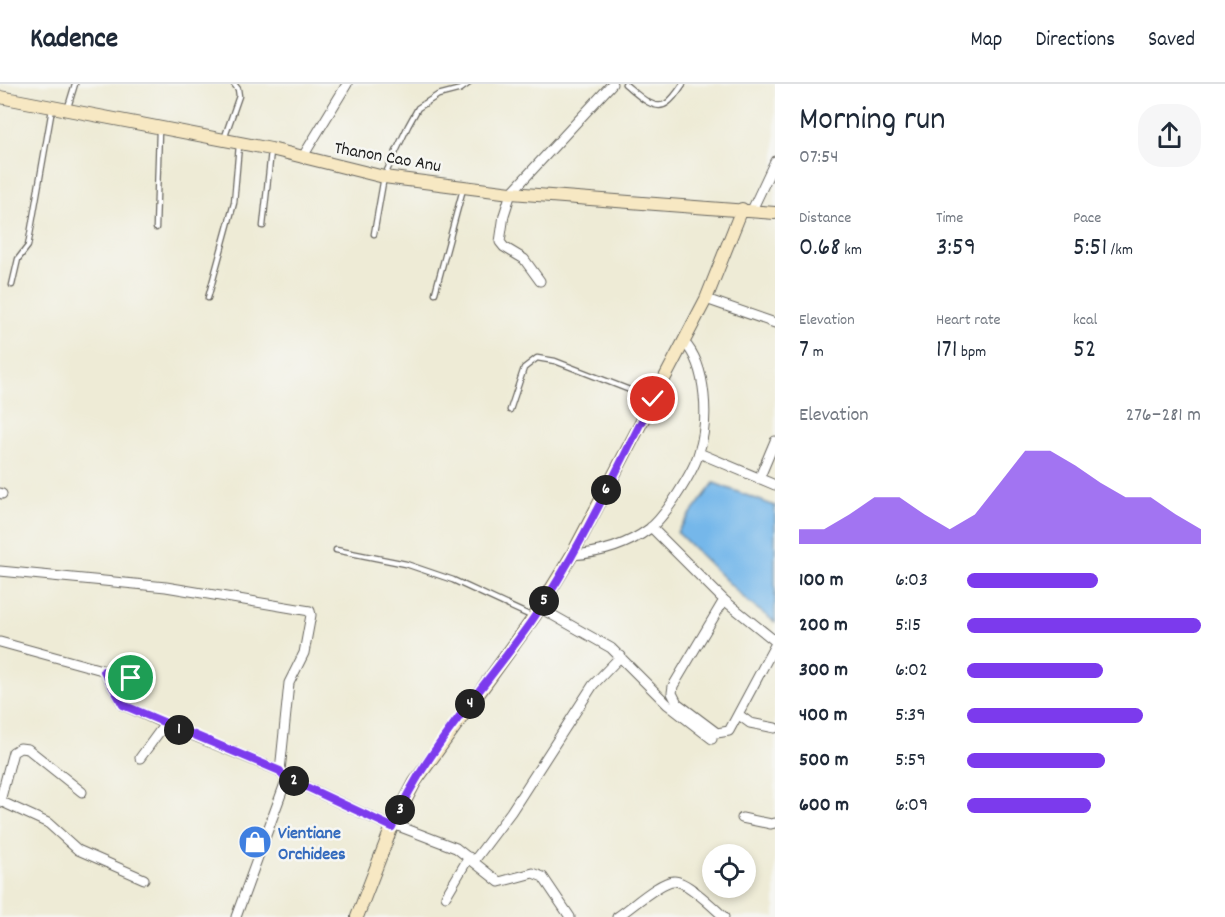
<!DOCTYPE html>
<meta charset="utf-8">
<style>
:root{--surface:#fff;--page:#f6f6f7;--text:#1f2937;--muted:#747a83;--line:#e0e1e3;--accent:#7c3aed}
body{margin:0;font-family:Dekko,sans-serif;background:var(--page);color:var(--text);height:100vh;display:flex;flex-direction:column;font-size:22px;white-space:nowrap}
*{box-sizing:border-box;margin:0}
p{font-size:20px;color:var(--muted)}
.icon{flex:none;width:33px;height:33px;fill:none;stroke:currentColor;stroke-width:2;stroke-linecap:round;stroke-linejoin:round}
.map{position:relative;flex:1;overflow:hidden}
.details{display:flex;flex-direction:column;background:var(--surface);width:450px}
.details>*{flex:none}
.controls{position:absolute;left:702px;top:760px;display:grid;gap:12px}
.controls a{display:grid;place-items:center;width:54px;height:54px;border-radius:50%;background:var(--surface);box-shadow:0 3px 9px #0003;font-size:30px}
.pin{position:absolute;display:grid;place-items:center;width:51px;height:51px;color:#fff;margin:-26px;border:3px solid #fff;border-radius:50%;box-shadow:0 2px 6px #0007}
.km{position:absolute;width:30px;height:30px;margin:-15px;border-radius:50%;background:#222;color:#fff;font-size:16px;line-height:30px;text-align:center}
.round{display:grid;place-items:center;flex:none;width:63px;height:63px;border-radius:24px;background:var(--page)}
.overview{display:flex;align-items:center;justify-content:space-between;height:102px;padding:0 24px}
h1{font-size:33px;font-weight:600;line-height:45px}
.stats{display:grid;grid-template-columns:repeat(3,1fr);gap:9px;height:102px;padding:6px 24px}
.stats div{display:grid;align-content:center}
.stats b{font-size:26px;font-weight:600}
.stats small{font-size:16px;font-weight:400}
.stats p{font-size:16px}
.chart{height:168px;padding:12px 24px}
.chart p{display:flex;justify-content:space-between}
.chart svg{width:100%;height:108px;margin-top:6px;fill:var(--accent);opacity:.7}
ul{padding:0 24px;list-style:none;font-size:20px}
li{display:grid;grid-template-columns:96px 72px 1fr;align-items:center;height:45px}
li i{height:15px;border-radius:8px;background:var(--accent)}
header{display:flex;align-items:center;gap:36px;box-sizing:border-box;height:84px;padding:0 30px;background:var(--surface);border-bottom:2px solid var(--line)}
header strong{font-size:28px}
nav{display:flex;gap:33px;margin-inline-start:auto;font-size:21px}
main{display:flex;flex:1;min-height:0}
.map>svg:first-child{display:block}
.water{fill:#75b7ea;stroke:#486a83;stroke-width:1.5}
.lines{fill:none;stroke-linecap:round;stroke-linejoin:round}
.lane-casing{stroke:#66645d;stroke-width:7}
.street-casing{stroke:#66645d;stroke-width:11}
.secondary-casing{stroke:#66645d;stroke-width:14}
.lane{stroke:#fff;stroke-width:4.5}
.street{stroke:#fff;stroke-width:9}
.secondary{stroke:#f7e8c3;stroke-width:12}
.route-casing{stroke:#fff;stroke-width:12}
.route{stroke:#7c3aed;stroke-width:8}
.labels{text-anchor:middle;stroke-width:5;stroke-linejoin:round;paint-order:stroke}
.street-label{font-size:18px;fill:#1c1c1c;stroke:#f6f6f2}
.shop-label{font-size:18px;font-weight:bold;fill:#366cbe;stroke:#f6f6f2;text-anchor:start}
</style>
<header>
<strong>Kadence</strong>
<nav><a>Map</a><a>Directions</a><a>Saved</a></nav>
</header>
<main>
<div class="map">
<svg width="775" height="833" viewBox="0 0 775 833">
<rect width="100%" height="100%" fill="#f6f6f2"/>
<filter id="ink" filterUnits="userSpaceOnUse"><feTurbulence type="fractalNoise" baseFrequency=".0167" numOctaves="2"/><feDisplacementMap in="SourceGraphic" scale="12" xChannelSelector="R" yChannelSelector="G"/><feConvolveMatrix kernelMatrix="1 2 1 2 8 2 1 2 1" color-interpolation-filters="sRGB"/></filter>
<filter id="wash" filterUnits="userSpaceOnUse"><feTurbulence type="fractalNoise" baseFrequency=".008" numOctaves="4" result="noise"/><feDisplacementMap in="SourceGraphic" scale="24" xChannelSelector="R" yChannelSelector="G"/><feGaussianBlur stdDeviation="1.35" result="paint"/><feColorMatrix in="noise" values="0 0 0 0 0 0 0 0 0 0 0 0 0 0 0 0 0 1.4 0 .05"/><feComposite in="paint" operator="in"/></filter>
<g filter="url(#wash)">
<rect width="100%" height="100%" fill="#eeebd6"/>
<path class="water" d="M714 399 775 422V538L748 518 677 448Z"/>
</g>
<g filter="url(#ink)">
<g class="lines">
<defs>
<path id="lane" d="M625 0C635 8 654 29 667 19 673 15 679 6 683 0
M68 23 75 0
M224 55 239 12 238 5 234 0
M263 142 271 67
M156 144 159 46
M374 150 384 93 408 42 418 24 438 11 461 5 468 0
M12 201 18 175 28 162 52 25
M435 209 463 105
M208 214 234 119 239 61
M510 326 524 284 537 274 555 277 653 315
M336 466 406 480 453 496 531 532"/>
<path id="street" d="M302 74 347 0
M752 126 775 77
M540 197 524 175 504 163 500 158 504 131 511 109 612 0
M706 215 775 239
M699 369 775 401
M759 395 775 357
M0 409 2 410
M651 443 724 516 775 557
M572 471C601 469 626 462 649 445 665 433 694 387 699 368 709 337 707 282 684 258
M0 487 166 503 310 527 311 531 304 569 289 599 280 687
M724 516 673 602 672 609 677 619 717 649 729 647 775 561
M540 524 611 564 668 621 712 655
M0 558 131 594
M104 587 123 621 165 640
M739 631 750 639 775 644
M140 674 165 640 280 687 283 692 392 743
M82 708 28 665 20 664 13 668 0 717 48 739 78 766 144 795
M742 734 771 740 775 739
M393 740 456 764 499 798 533 789 543 793 570 833
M474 777 511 728 593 601 621 572
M446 812 469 773
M236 833 287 694
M617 833C630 825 660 797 674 797 687 797 714 824 724 833"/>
<path id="secondary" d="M0 13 271 65 384 93 511 109 775 129
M357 833 393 740 415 698 534 533 572 471 706 215 742 125"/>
</defs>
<use href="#lane" class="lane-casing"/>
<use href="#street" class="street-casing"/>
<use href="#secondary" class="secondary-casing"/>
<use href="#lane" class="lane"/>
<use href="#street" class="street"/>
<use href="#secondary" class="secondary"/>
</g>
</g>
<g class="lines" filter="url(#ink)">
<defs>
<path id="route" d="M131 594 104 587 123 621 280 687 283 692 392 743C424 666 488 601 535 532 581 464 615 388 653 315"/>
</defs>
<use href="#route" class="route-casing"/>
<use href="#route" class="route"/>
</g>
<defs>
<symbol id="shop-disc" viewBox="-11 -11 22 22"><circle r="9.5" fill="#3f7fe0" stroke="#f6f6f2"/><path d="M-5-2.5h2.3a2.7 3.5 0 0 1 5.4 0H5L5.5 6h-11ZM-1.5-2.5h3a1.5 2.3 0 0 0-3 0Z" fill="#fff"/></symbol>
</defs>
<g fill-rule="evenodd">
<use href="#shop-disc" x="236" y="739" width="38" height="38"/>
</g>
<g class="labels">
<g class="street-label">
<text transform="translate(388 72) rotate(10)" y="6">Thanon Cao Anu</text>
</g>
<g class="shop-label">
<text x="278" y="754">Vientiane<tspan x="278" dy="21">Orchidees</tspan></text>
</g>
</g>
</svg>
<div class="controls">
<a><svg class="icon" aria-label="locate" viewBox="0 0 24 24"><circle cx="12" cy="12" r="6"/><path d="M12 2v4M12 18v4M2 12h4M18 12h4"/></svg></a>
</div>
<div class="pin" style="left:131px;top:594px;background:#1e9e55"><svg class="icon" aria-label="arrive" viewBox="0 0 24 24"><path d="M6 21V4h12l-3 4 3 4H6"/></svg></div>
<div class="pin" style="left:653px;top:315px;background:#d93025"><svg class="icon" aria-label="check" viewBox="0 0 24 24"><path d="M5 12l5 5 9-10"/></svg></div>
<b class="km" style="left:179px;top:646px">1</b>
<b class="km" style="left:294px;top:697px">2</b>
<b class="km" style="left:400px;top:726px">3</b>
<b class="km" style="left:470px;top:620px">4</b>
<b class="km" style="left:544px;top:517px">5</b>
<b class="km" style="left:606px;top:406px">6</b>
</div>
<section class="details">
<div class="overview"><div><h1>Morning run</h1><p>07:54</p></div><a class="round"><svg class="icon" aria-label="share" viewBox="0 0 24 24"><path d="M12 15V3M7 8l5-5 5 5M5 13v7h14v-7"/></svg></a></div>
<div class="stats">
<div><p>Distance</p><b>0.68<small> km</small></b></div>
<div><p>Time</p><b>3:59</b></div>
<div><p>Pace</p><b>5:51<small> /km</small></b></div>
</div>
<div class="stats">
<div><p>Elevation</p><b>7<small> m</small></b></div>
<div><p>Heart rate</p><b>171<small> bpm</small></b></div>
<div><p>kcal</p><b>52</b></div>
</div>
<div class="chart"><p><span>Elevation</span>276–281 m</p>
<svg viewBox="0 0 160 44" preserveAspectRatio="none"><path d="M0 44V38L10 38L20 32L30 25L40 25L50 32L60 38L70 32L80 19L90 6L100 6L110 12L120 19L130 25L140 25L150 32L160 38V44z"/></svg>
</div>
<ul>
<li><b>100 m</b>6:03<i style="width:56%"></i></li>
<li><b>200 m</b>5:15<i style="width:100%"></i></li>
<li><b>300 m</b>6:02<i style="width:58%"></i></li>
<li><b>400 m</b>5:39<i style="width:75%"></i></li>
<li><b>500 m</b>5:59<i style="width:59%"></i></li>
<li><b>600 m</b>6:09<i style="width:53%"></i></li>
</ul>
</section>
</main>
